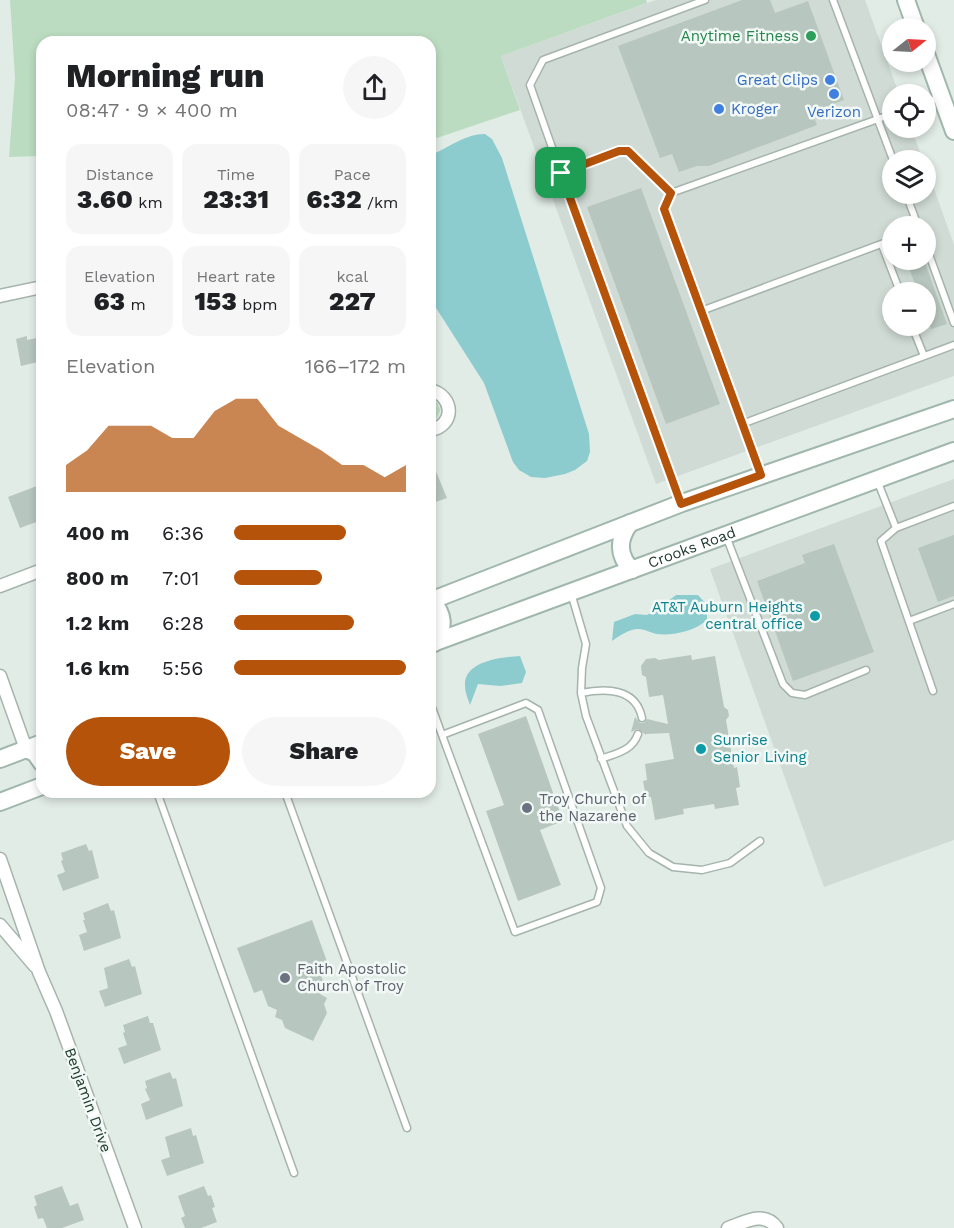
<!DOCTYPE html>
<meta charset="utf-8">
<style>
:root{--surface:#fff;--page:#f6f6f6;--text:#202124;--muted:#757577;--accent:#b45309}
body{margin:0;font-family:"Work Sans",sans-serif;background:var(--page);color:var(--text);height:100vh;display:flex;flex-direction:column;font-size:22px;white-space:nowrap}
*{box-sizing:border-box;margin:0}
p{font-size:20px;color:var(--muted)}
.icon{flex:none;width:33px;height:33px;fill:none;stroke:currentColor;stroke-width:2;stroke-linecap:round;stroke-linejoin:round}
.map{position:relative;flex:1;overflow:hidden}
.panel{position:absolute;left:36px;top:36px;width:400px;height:762px;display:flex;flex-direction:column;background:var(--surface);border-radius:18px;box-shadow:0 3px 9px #0003}
.panel>*{flex:none}
.needle{width:39px;rotate:72deg}
.controls{position:absolute;left:882px;top:18px;display:grid;gap:12px}
.controls a{display:grid;place-items:center;width:54px;height:54px;border-radius:50%;background:var(--surface);box-shadow:0 3px 9px #0003;font-size:30px}
.pin{position:absolute;display:grid;place-items:center;width:51px;height:51px;color:#fff;margin:-26px;border-radius:12px;box-shadow:0 3px 9px #0006}
.round{display:grid;place-items:center;flex:none;width:63px;height:63px;border-radius:32px;background:var(--page)}
.headline{display:flex;align-items:center;justify-content:space-between;height:102px;padding:0 30px}
h1{font-size:33px;font-weight:800;line-height:45px}
.figures{display:grid;grid-template-columns:repeat(3,1fr);gap:9px;height:102px;padding:6px 30px}
.figures div{display:grid;align-content:center;border-radius:15px;background:var(--page);text-align:center}
.figures b{font-size:26px;font-weight:800}
.figures small{font-size:16px;font-weight:400}
.figures p{font-size:16px}
.chart{height:168px;padding:12px 30px}
.chart p{display:flex;justify-content:space-between}
.chart svg{width:100%;height:108px;margin-top:6px;fill:var(--accent);opacity:.7}
.cta{display:flex;gap:12px;margin-top:auto;padding:12px 30px}
.cta a{flex:1;height:69px;border-radius:36px;background:var(--accent);color:#fff;font-size:24px;font-weight:800;line-height:69px;text-align:center}
.cta a+a{background:var(--page);color:var(--text)}
ul{padding:0 30px;list-style:none;font-size:20px}
li{display:grid;grid-template-columns:96px 72px 1fr;align-items:center;height:45px}
li i{height:15px;border-radius:8px;background:var(--accent)}
.map>svg:first-child{display:block}
.built{fill:#d0dbd5;fill-rule:evenodd}
.green{fill:#bbdcc1}
.water{fill:#8ccccf}
.building{fill:#b7c6bf}
.lines{fill:none;stroke-linecap:round;stroke-linejoin:round}
.lane-casing{stroke:#a5b4ac;stroke-width:9}
.street-casing{stroke:#a5b4ac;stroke-width:15}
.secondary-casing{stroke:#a0b7ad;stroke-width:20}
.lane{stroke:#fff;stroke-width:6}
.street{stroke:#fff;stroke-width:12}
.secondary{stroke:#fff;stroke-width:16}
.route-casing{stroke:#fff;stroke-width:12}
.route{stroke:#b45309;stroke-width:8}
.leisure-dot{fill:#2e9e5b;stroke:#f2f8f5;stroke-width:2}
.shop-dot{fill:#3f7fe0;stroke:#f2f8f5;stroke-width:2}
.culture-dot{fill:#0f9aa8;stroke:#f2f8f5;stroke-width:2}
.worship-dot{fill:#6b7280;stroke:#f2f8f5;stroke-width:2}
.labels{text-anchor:middle;stroke-width:5;stroke-linejoin:round;paint-order:stroke}
.leisure-label{font-size:15px;fill:#27864d;stroke:#f2f8f5;text-anchor:end}
.shop-label{font-size:15px;fill:#366cbe;stroke:#f2f8f5;text-anchor:end}
.street-label{font-size:15px;fill:#223c32;stroke:#f2f8f5}
.culture-label{font-size:15px;fill:#0d838f;stroke:#f2f8f5;text-anchor:end}
.worship-label{font-size:15px;fill:#5b616d;stroke:#f2f8f5;text-anchor:start}
</style>
<div class="map">
<svg width="954" height="1228" viewBox="0 0 954 1228">
<rect width="100%" height="100%" fill="#e2ece6"/>
<path class="built" d="M656 0H865L899 94H892V128H911L923 160H892V194H926V166L954 245V376L656 484 501 56ZM892 226H926V260H892ZM892 292H926V326H892Z
M954 479V840L824 887 710 569Z"/>
<path class="green" d="M10 0H646L647 3 501 56 520 110 431 140 430 42H42V156L9 157 15 78Z
M431 400 437 402 440 410 437 418 431 421Z"/>
<path class="water" d="M485 134 492 139 502 158 589 434 590 452 587 461 575 470 565 474 545 478 531 477 519 470 513 462 484 383 431 300V155C448 148 465 134 485 134Z
M676 595H698L707 605V620C695 631 673 636 657 634 651 633 645 629 638 629 629 629 619 636 612 641L614 622 635 614 647 615 660 607Z
M520 656 526 672 522 683 500 686 478 684 470 705C468 699 465 692 465 686 463 661 502 657 520 656Z"/>
<path class="building" d="M742 0H770L775 13 808 1 844 100 812 112 817 125 709 166H697L679 172 672 154 660 158 618 46Z
M641 188 720 404 666 424 587 207Z
M906 260H924L947 324 931 329 926 313V292H918Z
M27 336V340L37 338 38 343 42 342V361L21 366 16 339Z
M430 457 447 498 430 504Z
M42 484V520L20 528 8 497Z
M954 535V596L938 602 918 548Z
M834 544 874 652 793 681 757 581 805 563 802 555Z
M691 655 692 660 715 656 724 707 728 710 729 716 726 720 734 768 737 767 740 787 736 788 739 805 715 809 714 804 683 809 684 814 655 820 651 797H646L643 781 647 780 645 764 674 759 669 733 646 734V735L638 729 631 732 635 717 640 723H644L647 719 668 724 663 695 649 697 646 677 642 675 641 666 646 659 655 658 659 660Z
M526 716 563 821 540 830 561 885 518 901 486 811 504 805 478 734Z
M86 844 89 851 92 850 99 878 63 891 57 875 65 872 61 861 63 860 61 853Z
M108 903 111 911 114 910 121 938 84 951 79 935 87 932 83 920H85L83 913Z
M312 920 329 967 319 970 325 986 320 994 327 998 324 1004 327 1013 313 1041 285 1028 282 1020 275 1017 277 1010 268 1006 262 990 254 993 237 948Z
M129 959 132 967 135 966 142 994 105 1007 99 991 108 988 104 968Z
M148 1016 150 1023H153L161 1050 124 1064 118 1048 127 1045 123 1033 125 1032 123 1025Z
M170 1072 173 1079 176 1078 183 1106 146 1120 141 1104 150 1100 145 1089 147 1088 145 1081Z
M191 1128 193 1136 196 1135 204 1163 167 1176 161 1160 170 1157 165 1137Z
M62 1186 70 1206 78 1203 84 1220 62 1228H47L43 1218 38 1219 34 1207 37 1205 34 1196Z
M204 1186 208 1196 211 1195 215 1207 212 1208 217 1222 201 1228H185L181 1218 185 1216 178 1196Z"/>
<g class="lines">
<defs>
<path id="lane" d="M833 0 893 160
M926 102 941 97
M561 173 530 85 543 60 705 0
M671 193 664 209 761 475
M906 194 918 226
M882 245 900 292
M926 246 954 323
M701 311 892 240
M912 326 924 356
M742 424 954 345
M877 480 896 528 881 541 933 691
M681 502 561 173 619 151H628L671 193 892 114
M896 528 954 506
M726 536 783 684 792 693 805 695 866 670
M571 593 586 644 582 668 581 693 586 716 627 826 649 853 673 867 702 870 730 863 760 841
M909 621 954 604
M581 693C606 688 636 688 642 718
M430 702 442 735 515 932 597 902 601 888 538 710 526 703 442 735
M601 759C617 753 632 751 638 734
M157 792 294 1173
M285 792 407 1128"/>
<path id="street" d="M0 296 42 287
M430 390C454 395 456 426 430 430
M0 586 42 570
M0 676 26 749
M0 859 39 972 56 1011 135 1228
M0 925 35 966
M728 1228C745 1222 764 1210 777 1228"/>
<g id="secondary">
<path d="M906 0 916 28"/>
<path d="M926 54 954 131"/>
<path d="M630 523C618 539 617 555 632 570"/>
<path d="M431 600C444 614 445 628 434 643"/>
<path d="M430 601 682 503 954 409"/>
<path id="s1" d="M430 644 954 451"/>
<path d="M26 749 35 753 42 763"/>
<path d="M0 759 42 743"/>
<path d="M0 802 42 786"/>
</g>
</defs>
<use href="#lane" class="lane-casing"/>
<use href="#street" class="street-casing"/>
<use href="#secondary" class="secondary-casing"/>
<use href="#lane" class="lane"/>
<use href="#street" class="street"/>
<use href="#secondary" class="secondary"/>
</g>
<g class="lines">
<defs>
<path id="route" d="M619 151H628L671 193 664 209 761 475 681 504 561 173Z"/>
</defs>
<use href="#route" class="route-casing"/>
<use href="#route" class="route"/>
</g>
<circle class="leisure-dot" cx="811" cy="36" r="6"/>
<g class="shop-dot">
<circle cx="830" cy="80" r="6"/>
<circle cx="834" cy="94" r="6"/>
<circle cx="719" cy="109" r="6"/>
</g>
<g class="culture-dot">
<circle cx="815" cy="616" r="6"/>
<circle cx="701" cy="749" r="6"/>
</g>
<g class="worship-dot">
<circle cx="527" cy="808" r="6"/>
<circle cx="285" cy="978" r="6"/>
</g>
<g class="labels">
<g class="leisure-label">
<text x="799" y="41">Anytime Fitness</text>
</g>
<g class="shop-label">
<text x="818" y="85">Great Clips</text>
<text x="731" y="114" text-anchor="start">Kroger</text>
<text x="834" y="117" text-anchor="middle">Verizon</text>
</g>
<g class="street-label">
<text dy="5" stroke="none"><textPath href="#s1" startOffset="279">Crooks Road</textPath></text>
<text transform="translate(88 1100) rotate(70)" y="5">Benjamin Drive</text>
</g>
<g class="culture-label">
<text x="803" y="612">AT&amp;T Auburn Heights<tspan x="803" dy="17">central office</tspan></text>
<text x="713" y="745" text-anchor="start">Sunrise<tspan x="713" dy="17">Senior Living</tspan></text>
</g>
<g class="worship-label">
<text x="539" y="804">Troy Church of<tspan x="539" dy="17">the Nazarene</tspan></text>
<text x="297" y="974">Faith Apostolic<tspan x="297" dy="17">Church of Troy</tspan></text>
</g>
</g>
</svg>
<div class="controls">
<a><svg class="needle" viewBox="-14 -14 28 28"><path d="M0-13l5 13h-10z" fill="#e53935"/><path d="M0 13l5-13h-10z" fill="#757577"/></svg></a>
<a><svg class="icon" aria-label="locate" viewBox="0 0 24 24"><circle cx="12" cy="12" r="6"/><path d="M12 2v4M12 18v4M2 12h4M18 12h4"/></svg></a>
<a><svg class="icon" aria-label="layers" viewBox="0 0 24 24"><path d="M12 4l9 5-9 5-9-5zM3 14l9 5 9-5"/></svg></a>
<a>+</a>
<a>−</a>
</div>
<div class="pin" style="left:561px;top:173px;background:#1e9e55"><svg class="icon" aria-label="arrive" viewBox="0 0 24 24"><path d="M6 21V4h12l-3 4 3 4H6"/></svg></div>
<section class="panel">
<div class="headline"><div><h1>Morning run</h1><p>08:47 · 9 × 400 m</p></div><a class="round"><svg class="icon" aria-label="share" viewBox="0 0 24 24"><path d="M12 15V3M7 8l5-5 5 5M5 13v7h14v-7"/></svg></a></div>
<div class="figures">
<div><p>Distance</p><b>3.60<small> km</small></b></div>
<div><p>Time</p><b>23:31</b></div>
<div><p>Pace</p><b>6:32<small> /km</small></b></div>
</div>
<div class="figures">
<div><p>Elevation</p><b>63<small> m</small></b></div>
<div><p>Heart rate</p><b>153<small> bpm</small></b></div>
<div><p>kcal</p><b>227</b></div>
</div>
<div class="chart"><p><span>Elevation</span>166–172 m</p>
<svg viewBox="0 0 160 44" preserveAspectRatio="none"><path d="M0 44V33L10 27L20 17L30 17L40 17L50 22L60 22L70 11L80 6L90 6L100 17L110 22L120 27L130 33L140 33L150 38L160 33V44z"/></svg>
</div>
<ul>
<li><b>400 m</b>6:36<i style="width:65%"></i></li>
<li><b>800 m</b>7:01<i style="width:51%"></i></li>
<li><b>1.2 km</b>6:28<i style="width:70%"></i></li>
<li><b>1.6 km</b>5:56<i style="width:100%"></i></li>
</ul>
<div class="cta"><a>Save</a><a>Share</a></div>
</section>
</div>
